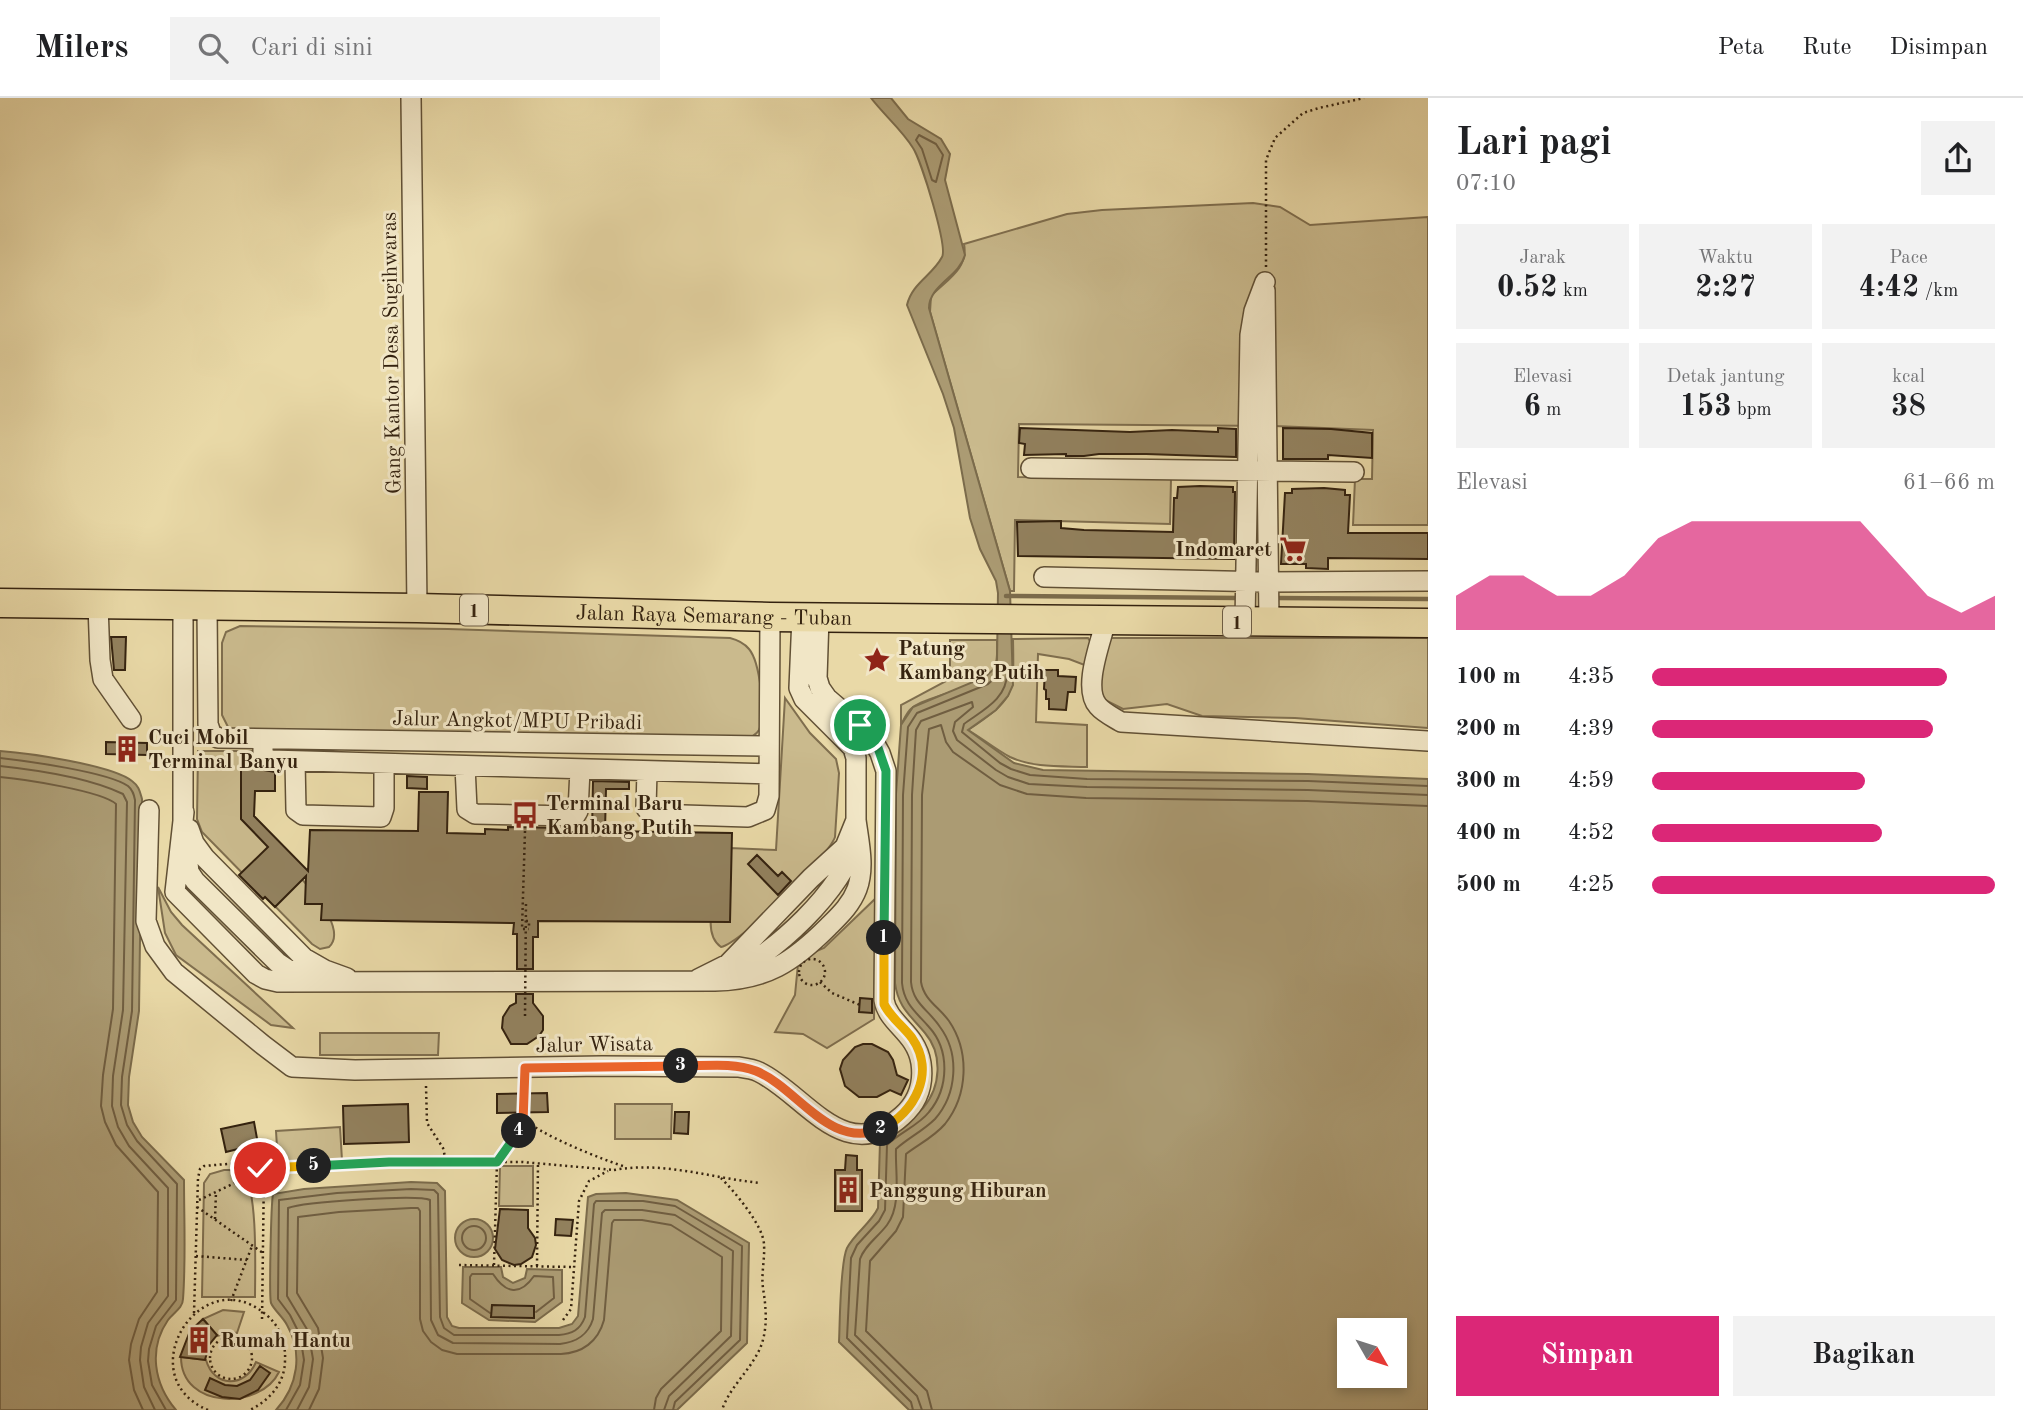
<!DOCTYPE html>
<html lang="id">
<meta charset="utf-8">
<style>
:root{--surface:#fff;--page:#f2f2f2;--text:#202124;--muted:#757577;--line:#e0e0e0;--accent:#db2777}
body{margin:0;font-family:"Old Standard TT",serif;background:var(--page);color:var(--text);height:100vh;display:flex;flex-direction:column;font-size:26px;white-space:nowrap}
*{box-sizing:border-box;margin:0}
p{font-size:23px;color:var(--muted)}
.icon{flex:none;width:38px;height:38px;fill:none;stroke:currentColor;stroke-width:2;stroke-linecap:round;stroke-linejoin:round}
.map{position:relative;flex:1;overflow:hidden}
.drawer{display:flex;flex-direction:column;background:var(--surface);width:595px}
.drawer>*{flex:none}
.needle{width:46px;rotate:129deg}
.tools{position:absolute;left:1337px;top:1220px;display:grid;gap:14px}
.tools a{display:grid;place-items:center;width:70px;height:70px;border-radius:0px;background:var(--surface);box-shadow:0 4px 10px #0003;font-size:35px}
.pin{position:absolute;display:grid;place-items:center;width:60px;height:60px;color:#fff;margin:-30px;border:4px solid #fff;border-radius:50%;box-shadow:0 2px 7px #0007}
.km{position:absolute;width:35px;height:35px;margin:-18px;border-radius:50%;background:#222;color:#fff;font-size:19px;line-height:35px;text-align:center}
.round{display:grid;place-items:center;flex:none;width:74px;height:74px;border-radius:0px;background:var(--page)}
.head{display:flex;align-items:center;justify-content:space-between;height:119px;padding:0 28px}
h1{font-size:38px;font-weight:700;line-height:52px}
.figures{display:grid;grid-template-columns:repeat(3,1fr);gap:10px;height:119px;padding:7px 28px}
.figures div{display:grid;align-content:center;border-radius:0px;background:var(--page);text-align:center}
.figures b{font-size:30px;font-weight:700}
.figures small{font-size:19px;font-weight:400}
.figures p{font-size:19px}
.chart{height:196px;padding:14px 28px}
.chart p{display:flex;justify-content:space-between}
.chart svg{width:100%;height:126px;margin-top:7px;fill:var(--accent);opacity:.7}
.action{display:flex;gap:14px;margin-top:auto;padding:14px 28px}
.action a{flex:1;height:80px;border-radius:0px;background:var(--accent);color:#fff;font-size:28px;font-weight:700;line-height:80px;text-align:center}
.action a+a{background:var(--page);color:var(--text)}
ul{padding:0 28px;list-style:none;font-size:23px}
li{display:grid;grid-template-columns:112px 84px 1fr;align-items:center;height:52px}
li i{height:18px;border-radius:9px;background:var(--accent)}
header{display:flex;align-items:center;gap:42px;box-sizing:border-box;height:98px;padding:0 35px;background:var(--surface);border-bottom:2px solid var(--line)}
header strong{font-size:33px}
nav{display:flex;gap:38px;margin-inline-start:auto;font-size:24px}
.search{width:490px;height:63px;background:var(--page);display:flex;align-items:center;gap:18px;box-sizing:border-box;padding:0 24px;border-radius:0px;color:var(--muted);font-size:26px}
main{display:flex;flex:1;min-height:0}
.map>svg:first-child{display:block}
.green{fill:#caba8d;stroke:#7f6e4e;stroke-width:2}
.water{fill:#ab9b73;stroke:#7b6b4b;stroke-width:2;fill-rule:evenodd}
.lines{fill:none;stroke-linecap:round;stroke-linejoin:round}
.shore{stroke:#705e41;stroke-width:2}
.stream{stroke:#7b6b4b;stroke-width:4.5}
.building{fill:#92815e;stroke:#34220f;stroke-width:2}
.minor-casing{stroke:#615035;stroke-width:22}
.highway-casing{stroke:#34220f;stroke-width:31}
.path{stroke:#34220f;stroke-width:2.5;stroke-dasharray:2 3.5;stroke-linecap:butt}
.minor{stroke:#f1e6c6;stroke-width:19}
.highway{stroke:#e9d9a7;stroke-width:28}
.path-bridge{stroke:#34220f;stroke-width:2.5;stroke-dasharray:2 3.5;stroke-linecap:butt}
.split-1-casing{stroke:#fff;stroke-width:14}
.split-2-casing{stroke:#fff;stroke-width:14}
.split-3-casing{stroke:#fff;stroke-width:14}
.split-4-casing{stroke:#fff;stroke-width:14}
.split-5-casing{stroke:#fff;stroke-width:14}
.split-6-casing{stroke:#fff;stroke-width:14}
.split-1{stroke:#22a559;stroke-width:9}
.split-2{stroke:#f5b400;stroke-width:9}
.split-3{stroke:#f0652b;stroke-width:9}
.split-4{stroke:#f0652b;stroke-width:9}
.split-5{stroke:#22a559;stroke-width:9}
.split-6{stroke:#f5b400;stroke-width:9}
.labels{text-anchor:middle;stroke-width:6;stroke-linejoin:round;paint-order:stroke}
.shield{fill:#f1e6c6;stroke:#6d5d46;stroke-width:2}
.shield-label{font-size:19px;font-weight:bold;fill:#34220f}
.street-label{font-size:21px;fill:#34220f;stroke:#f1e6c6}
.poi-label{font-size:21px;font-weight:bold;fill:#34220f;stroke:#f1e6c6;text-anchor:start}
</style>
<header>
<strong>Milers</strong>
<div class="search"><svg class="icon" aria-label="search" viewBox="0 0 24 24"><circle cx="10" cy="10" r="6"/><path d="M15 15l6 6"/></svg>Cari di sini</div>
<nav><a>Peta</a><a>Rute</a><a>Disimpan</a></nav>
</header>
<main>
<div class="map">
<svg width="1428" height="1312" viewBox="0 0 1428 1312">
<rect width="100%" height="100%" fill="#e9d9a7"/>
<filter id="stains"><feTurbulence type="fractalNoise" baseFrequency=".00286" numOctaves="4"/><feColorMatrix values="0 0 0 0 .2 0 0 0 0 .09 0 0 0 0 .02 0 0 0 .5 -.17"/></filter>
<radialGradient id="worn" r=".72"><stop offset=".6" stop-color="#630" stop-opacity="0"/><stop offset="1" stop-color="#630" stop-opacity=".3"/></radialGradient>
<path class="green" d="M1253 105 1280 109 1310 127 1428 119V427H1353L1355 381H1372L1373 332 1274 328 1019 326 1018 379 1171 381 1170 426 1015 422 1014 493H1010L930 214 931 198C945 183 969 171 964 146L1067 116 1102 112Z
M240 528 448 531 730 540C738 542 744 545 749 551 760 564 766 617 759 632 757 636 754 637 751 639L229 631 222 617V545L226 534Z
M1088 540 1093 548 1087 568 1069 561 1038 556 1036 624 1087 627V669C1062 668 1033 670 1010 659 995 651 982 640 968 632 1016 600 1014 596 1013 541Z
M1111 540H1428V630L1295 620 1202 618 1167 606 1123 611 1101 600V569Z
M950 542H997C997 550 998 561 995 569 985 591 933 595 913 609 907 613 904 621 901 627V607L950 581Z
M785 600 810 635 836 661 839 675 835 739C828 759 741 845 721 849 696 832 723 774 730 750L776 752Z
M198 653H251V730C268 747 356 824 329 849L320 851 312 846 202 734 197 721Z
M158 789 171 814 182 827 293 930 271 927 176 857 165 835Z
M876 800 874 921 827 950 803 936 775 934 795 897 798 866 807 857 824 850Z
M320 935H439L438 957H320Z
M615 1006H672L671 1041H615Z
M340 1029 342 1062 278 1066 276 1033Z
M500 1068H533V1108H499Z
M224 1072C232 1072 238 1071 244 1078 258 1093 255 1175 255 1199H202L204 1085 210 1076Z
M223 1212 244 1214 237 1235 229 1234 217 1238 203 1221Z
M181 1259 206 1262C214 1290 245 1290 256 1264L279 1274C261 1312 181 1312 181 1259Z"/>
<path class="water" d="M871 0H891L908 21 941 41 950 56 945 82 965 157C959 179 929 187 929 210L1010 493 1013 587 1008 598 996 612 968 632 1014 665 1043 672 1308 676 1428 681V1312H909L839 1244C840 1224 840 1165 847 1150 855 1135 871 1125 878 1110L880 1044C893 1032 911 1024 923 1010 941 989 943 956 925 935 910 917 898 909 895 885L896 696 901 627 913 609 985 579 994 571 997 562 998 495 996 483 980 451 970 420 954 330 943 296 907 207C912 185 932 178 942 159 948 149 921 62 913 50 902 32 884 17 871 0ZM1349 1232H1395V1278H1349Z
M0 653C28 655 112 667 132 683 139 688 140 694 142 701L139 913 129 979 128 1007 133 1024 142 1039 184 1082C184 1121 186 1162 183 1201 183 1210 173 1215 168 1222 148 1251 154 1286 176 1312H0Z
M411 1084 437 1085 445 1093 447 1219 452 1228 459 1230H559L572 1226 578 1218 588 1099 596 1096 626 1095 677 1102 749 1145 747 1245 677 1312H276C298 1288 303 1255 287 1227 283 1219 274 1212 271 1205 269 1198 271 1107 273 1096L304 1091Z
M455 1140a19 19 0 1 1 38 0a19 19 0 1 1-38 0Z
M463 1169H501L503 1179 513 1185 525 1180 527 1171 562 1172V1204L535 1224 489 1222 462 1205Z"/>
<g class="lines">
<path class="shore" d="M919 37 936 46 943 57 936 84 932 82 922 51 916 42Z
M0 660C27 663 108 674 128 688 133 692 134 697 135 702L132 913 122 979 121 1007 127 1027 137 1043 177 1086 176 1202 156 1228 149 1251 148 1263 152 1287 166 1312
M0 668C37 672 90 680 123 696L127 704 123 912 113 978 112 1008 118 1029 129 1048 168 1090V1198L148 1225 141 1249 140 1262 144 1289 155 1312
M0 679C23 681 102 693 116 706L113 911 103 977 101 1008 105 1024 116 1047 158 1094 157 1194 139 1221 131 1246 129 1262 134 1292 143 1312
M462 1140a12 12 0 1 1 24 0a12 12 0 1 1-24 0Z
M490 1215 470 1201V1179L472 1176H493C506 1196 520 1198 534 1178L553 1179 554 1200 536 1214
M286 1312 300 1287 304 1262 300 1237 290 1217 278 1201 279 1102 337 1095 411 1091 434 1092 438 1096 440 1219 444 1230 454 1237H559C572 1236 580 1232 585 1219L594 1106 596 1103H643L675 1108 742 1148 740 1242 675 1304 673 1312
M297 1312 309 1289 313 1261 308 1233 287 1198 288 1110C303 1104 418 1096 430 1102L431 1222 438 1237 453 1245 560 1246C577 1244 588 1237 593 1221L602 1115 605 1112H642L675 1117 733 1153 731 1238 669 1298 664 1312
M309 1312 319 1291 323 1260 318 1230 297 1195 298 1119 339 1114 411 1110H418L420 1113V1221L423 1233 431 1244 442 1252 457 1256H561C582 1255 598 1244 604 1222L612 1125 614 1122H642L671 1127 722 1159 721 1233 661 1291 656 1300 654 1312
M913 1312 911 1304 847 1240 851 1160 857 1147 879 1123 885 1112 887 1047C900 1034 918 1028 929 1014 949 990 950 952 929 929 916 914 904 906 902 885L903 697 908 629 917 615 988 586 1004 572 1007 575C1007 601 983 612 964 626L962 634 1000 665 1011 671 1030 677 1087 681 1308 683 1428 688
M922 1312 917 1298 855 1237 860 1161C865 1147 878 1139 887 1127 902 1107 895 1074 896 1051 908 1040 923 1033 935 1021 957 996 960 956 940 929 929 912 913 906 911 884L912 697 916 632 921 623 972 604 973 609 955 624 953 633 957 642 996 672 1008 679 1029 686 1087 689 1308 692 1428 697
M932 1312 927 1293 866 1233 870 1163 896 1133 903 1119 906 1056C919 1046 934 1039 945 1026 968 997 970 954 949 923 939 909 924 902 921 884L922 697 929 631 941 627 946 644 953 654 1000 687 1027 696 1086 700 1307 703 1428 708"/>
<path class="stream" d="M1006 498 1239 500
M1276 500 1428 501"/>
</g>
<path class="building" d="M1020 330 1130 334 1172 332 1218 334V330L1236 331V359L1146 356H1099L1084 358H1066V356L1024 357 1025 346 1019 345Z
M1283 330 1331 331 1372 335V360L1328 357V361H1283Z
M1200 388 1233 389V394H1235L1234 461 1018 458 1017 424 1061 423V430L1084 432 1173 434 1174 400H1177L1178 389Z
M1324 390 1345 392V397H1350L1348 435H1428V461L1328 460V471L1306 470V466H1281L1285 395H1292V391Z
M111 539H126L125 572H114Z
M1045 572H1058V578L1076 579 1075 594H1068L1066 612 1049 611V601H1046V592L1044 591Z
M106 644 147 645V657L106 656Z
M241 667H256L264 672 275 674V693H255L254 718 308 773 310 732 418 733 419 694H448L447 735 485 736V731L508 732V729L565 730V734L592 735 593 683 629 684V691H606L605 733 732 735 730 824 538 823V839H533V871H517V836H513L514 825 321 822 322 806H305L306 778 275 809 265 799 263 801 239 777 268 749 241 721Z
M407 678 427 679V691L407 690Z
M757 757 778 778 782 774 791 783 778 797 748 766Z
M516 896H533V905L543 918V932L539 938 527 946H511L502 930 503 919 510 908 516 905Z
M860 900 872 901V915L859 914Z
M863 946H872L888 954 893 962 897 977 908 982 901 997 890 992 877 999H859L845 988 840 971 843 962 855 949Z
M547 995 548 1014 497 1015V996Z
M408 1006 409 1044 344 1046 343 1008Z
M675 1014H689L688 1036 674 1035Z
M254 1024 258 1046 226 1054 221 1031Z
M846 1057 857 1058V1072H862V1113H835V1072H845Z
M500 1111 528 1112V1130L535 1140 536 1147 532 1159 521 1166 514 1167 502 1162 495 1151Z
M556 1121 573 1122 571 1138 555 1137Z
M492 1207 534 1208V1220L491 1219Z
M203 1221 217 1237 209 1247 205 1262 180 1259 190 1233Z
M260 1268 270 1275 258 1292 240 1301 222 1299 205 1292 210 1280 225 1287 237 1288 250 1282Z"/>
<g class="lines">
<defs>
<path id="minor" d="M411 0 417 510
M1265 192 1269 524
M1031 370 1354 374
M1044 479 1269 484 1428 483
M98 507 100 562 103 581 131 621
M183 509V727
M207 509 208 626 211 635 218 640 769 648
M1106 522C1101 544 1082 590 1098 608 1104 615 1113 619 1121 624L1428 643
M1245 524 1250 237 1254 213 1265 184
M263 642V657L270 662 769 676
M295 663 296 712 303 717 381 719 384 710V666
M465 668 467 711 475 716 575 718 578 713 580 672
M647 673 646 710 651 716 748 719 765 712 769 698 770 519
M149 712 146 823 155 848 174 874 263 947 292 969 355 972 602 968 738 969C745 970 753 971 759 974 805 996 845 1070 902 1018 918 1004 924 986 921 965 916 934 888 926 884 902L886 673 880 655 870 637 827 600 820 590 817 580 819 519
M184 714 175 794 256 876 265 881 278 884 715 883C766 882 793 864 828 829 839 818 851 807 857 791 865 769 859 745 856 722
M189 731 194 745 205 760 304 860 325 872 347 880
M186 748 189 774 195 783 278 865 287 871 309 876
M727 876C768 863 849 787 854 743
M698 881 728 866 811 780 845 749 856 722V660L853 650 804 601 799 590 802 519"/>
<g id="highway">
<path id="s1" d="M0 505 417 510 770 519 1428 525"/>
</g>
</defs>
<use href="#minor" class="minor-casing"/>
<use href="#highway" class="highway-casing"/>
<path class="path" d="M1266 169V62L1275 40 1303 15 1319 10 1364 0
M201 667H212
M525 733 522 831H529
M526 823H529V831
M799 874a13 13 0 1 1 26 0a13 13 0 1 1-26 0Z
M820 884 832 895 860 907
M426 988 427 1025 443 1050 446 1063
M523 1019C534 1035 606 1063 626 1069
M614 1072C664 1063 711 1080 760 1085
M721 1080C734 1093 764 1128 764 1147 765 1161 761 1176 763 1190 766 1209 768 1229 761 1248 752 1271 730 1288 722 1312
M199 1102 264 1071 262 1223
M197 1109 263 1155
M215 1121 216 1094
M196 1158 247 1162
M459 1167 574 1169
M494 1167 497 1064 522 1028 524 984
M537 1168 538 1064
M231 1203 252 1148
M194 1215 198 1080 200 1071 204 1068 238 1065 270 1071 389 1064H522L614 1072
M563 1222 571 1211 579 1103 589 1083 608 1073
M210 1260a21 21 0 1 1 42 0a21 21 0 1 1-42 0Z
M208 1312C129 1279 199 1163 264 1215 279 1226 286 1244 285 1262 285 1285 270 1302 250 1312"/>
<use href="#minor" class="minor"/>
<use href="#highway" class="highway"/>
<path class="path-bridge" d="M525 918 526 803"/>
</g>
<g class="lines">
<defs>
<path id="split-1" d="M860 627 877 647 886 673 884 840"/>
<path id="split-2" d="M881 1031C915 1015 936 974 912 940 903 928 890 919 884 906V840"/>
<path id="split-3" d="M681 968C705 968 733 964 756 973 798 990 829 1052 881 1031"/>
<path id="split-4" d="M519 1033 523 1024 525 970 681 968"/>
<path id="split-5" d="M314 1068 389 1064H497L519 1033"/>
<path id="split-6" d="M260 1070 314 1068"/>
</defs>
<use href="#split-1" class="split-1-casing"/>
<use href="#split-2" class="split-2-casing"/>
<use href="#split-3" class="split-3-casing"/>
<use href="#split-4" class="split-4-casing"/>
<use href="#split-5" class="split-5-casing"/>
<use href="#split-6" class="split-6-casing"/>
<use href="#split-1" class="split-1"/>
<use href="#split-2" class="split-2"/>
<use href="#split-3" class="split-3"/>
<use href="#split-4" class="split-4"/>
<use href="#split-5" class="split-5"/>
<use href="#split-6" class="split-6"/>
</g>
<defs>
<symbol id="supermarket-bare" viewBox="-9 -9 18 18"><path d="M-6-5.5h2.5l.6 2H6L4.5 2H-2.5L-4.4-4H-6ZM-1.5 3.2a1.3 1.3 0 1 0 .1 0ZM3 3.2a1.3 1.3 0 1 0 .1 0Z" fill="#8f2418" stroke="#f1e6c6" stroke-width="2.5" paint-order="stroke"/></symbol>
<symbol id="sight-bare" viewBox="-9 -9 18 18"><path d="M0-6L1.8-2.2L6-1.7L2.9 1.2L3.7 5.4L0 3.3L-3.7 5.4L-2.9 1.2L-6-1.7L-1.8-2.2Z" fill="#8f2418" stroke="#f1e6c6" stroke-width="2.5" paint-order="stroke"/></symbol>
<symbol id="building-bare" viewBox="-9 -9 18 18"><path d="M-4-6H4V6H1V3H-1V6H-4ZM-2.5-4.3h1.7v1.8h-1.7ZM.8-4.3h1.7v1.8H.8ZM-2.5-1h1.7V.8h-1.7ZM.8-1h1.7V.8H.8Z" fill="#8f2418" stroke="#f1e6c6" stroke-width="2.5" paint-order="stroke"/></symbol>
<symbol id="bus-bare" viewBox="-9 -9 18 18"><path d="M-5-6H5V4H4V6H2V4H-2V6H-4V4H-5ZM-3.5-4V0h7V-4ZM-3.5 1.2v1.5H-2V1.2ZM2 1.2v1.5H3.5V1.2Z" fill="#8f2418" stroke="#f1e6c6" stroke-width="2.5" paint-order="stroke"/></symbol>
</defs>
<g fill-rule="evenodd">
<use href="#supermarket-bare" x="1274" y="432" width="38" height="38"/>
<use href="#sight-bare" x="858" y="543" width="38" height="38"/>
<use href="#building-bare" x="108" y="632" width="38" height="38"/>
<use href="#bus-bare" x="506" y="698" width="38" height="38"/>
<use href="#building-bare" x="829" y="1073" width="38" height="38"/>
<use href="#building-bare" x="180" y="1223" width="38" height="38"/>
</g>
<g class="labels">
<g class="shield">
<rect x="460" y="496.5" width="28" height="31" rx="5"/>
<rect x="1223" y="508.5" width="28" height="31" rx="5"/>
</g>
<g class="shield-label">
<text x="474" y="519">1</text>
<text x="1237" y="531">1</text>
</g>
<g class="street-label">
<text transform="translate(391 255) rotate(-91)" y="7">Gang Kantor Desa Sugihwaras</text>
<text dy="7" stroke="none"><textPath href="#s1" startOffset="714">Jalan Raya Semarang - Tuban</textPath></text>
<text transform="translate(517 622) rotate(1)" y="7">Jalur Angkot/MPU Pribadi</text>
<text transform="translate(594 946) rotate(-1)" y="7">Jalur Wisata</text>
</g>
<g class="poi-label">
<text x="1272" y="458" text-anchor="end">Indomaret</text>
<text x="898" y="557">Patung<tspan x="898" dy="24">Kambang Putih</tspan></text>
<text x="148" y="646">Cuci Mobil<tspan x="148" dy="24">Terminal Banyu</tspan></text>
<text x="546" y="712">Terminal Baru<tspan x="546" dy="24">Kambang Putih</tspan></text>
<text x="869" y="1099">Panggung Hiburan</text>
<text x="220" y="1249">Rumah Hantu</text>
</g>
</g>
<rect width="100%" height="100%" filter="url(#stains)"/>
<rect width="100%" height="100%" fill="url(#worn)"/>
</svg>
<div class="tools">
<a><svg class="needle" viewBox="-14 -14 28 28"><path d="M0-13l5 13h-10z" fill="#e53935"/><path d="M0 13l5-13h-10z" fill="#757577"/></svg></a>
</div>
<div class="pin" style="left:860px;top:627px;background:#1e9e55"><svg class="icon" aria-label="arrive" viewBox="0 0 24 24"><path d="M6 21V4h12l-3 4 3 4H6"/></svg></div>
<div class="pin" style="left:260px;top:1070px;background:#d93025"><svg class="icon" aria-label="check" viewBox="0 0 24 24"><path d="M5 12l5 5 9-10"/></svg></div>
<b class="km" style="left:884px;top:840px">1</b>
<b class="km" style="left:881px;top:1031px">2</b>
<b class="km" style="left:681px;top:968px">3</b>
<b class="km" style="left:519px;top:1033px">4</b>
<b class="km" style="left:314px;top:1068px">5</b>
</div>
<section class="drawer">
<div class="head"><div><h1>Lari pagi</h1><p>07:10</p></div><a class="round"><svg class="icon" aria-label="share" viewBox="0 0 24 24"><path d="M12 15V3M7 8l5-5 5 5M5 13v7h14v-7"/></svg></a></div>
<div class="figures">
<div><p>Jarak</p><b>0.52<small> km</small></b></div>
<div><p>Waktu</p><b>2:27</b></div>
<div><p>Pace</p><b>4:42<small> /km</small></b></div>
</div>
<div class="figures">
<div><p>Elevasi</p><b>6<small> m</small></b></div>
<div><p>Detak jantung</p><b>153<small> bpm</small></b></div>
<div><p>kcal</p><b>38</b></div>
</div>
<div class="chart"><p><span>Elevasi</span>61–66 m</p>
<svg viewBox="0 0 160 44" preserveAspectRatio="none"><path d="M0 44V32L10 25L20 25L30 32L40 32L50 25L60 12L70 6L80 6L90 6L100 6L110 6L120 6L130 19L140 32L150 38L160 32V44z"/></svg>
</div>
<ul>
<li><b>100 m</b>4:35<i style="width:86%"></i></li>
<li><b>200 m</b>4:39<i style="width:82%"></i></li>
<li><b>300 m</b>4:59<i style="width:62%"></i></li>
<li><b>400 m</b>4:52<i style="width:67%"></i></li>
<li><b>500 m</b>4:25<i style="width:100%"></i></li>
</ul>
<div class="action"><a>Simpan</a><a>Bagikan</a></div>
</section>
</main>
